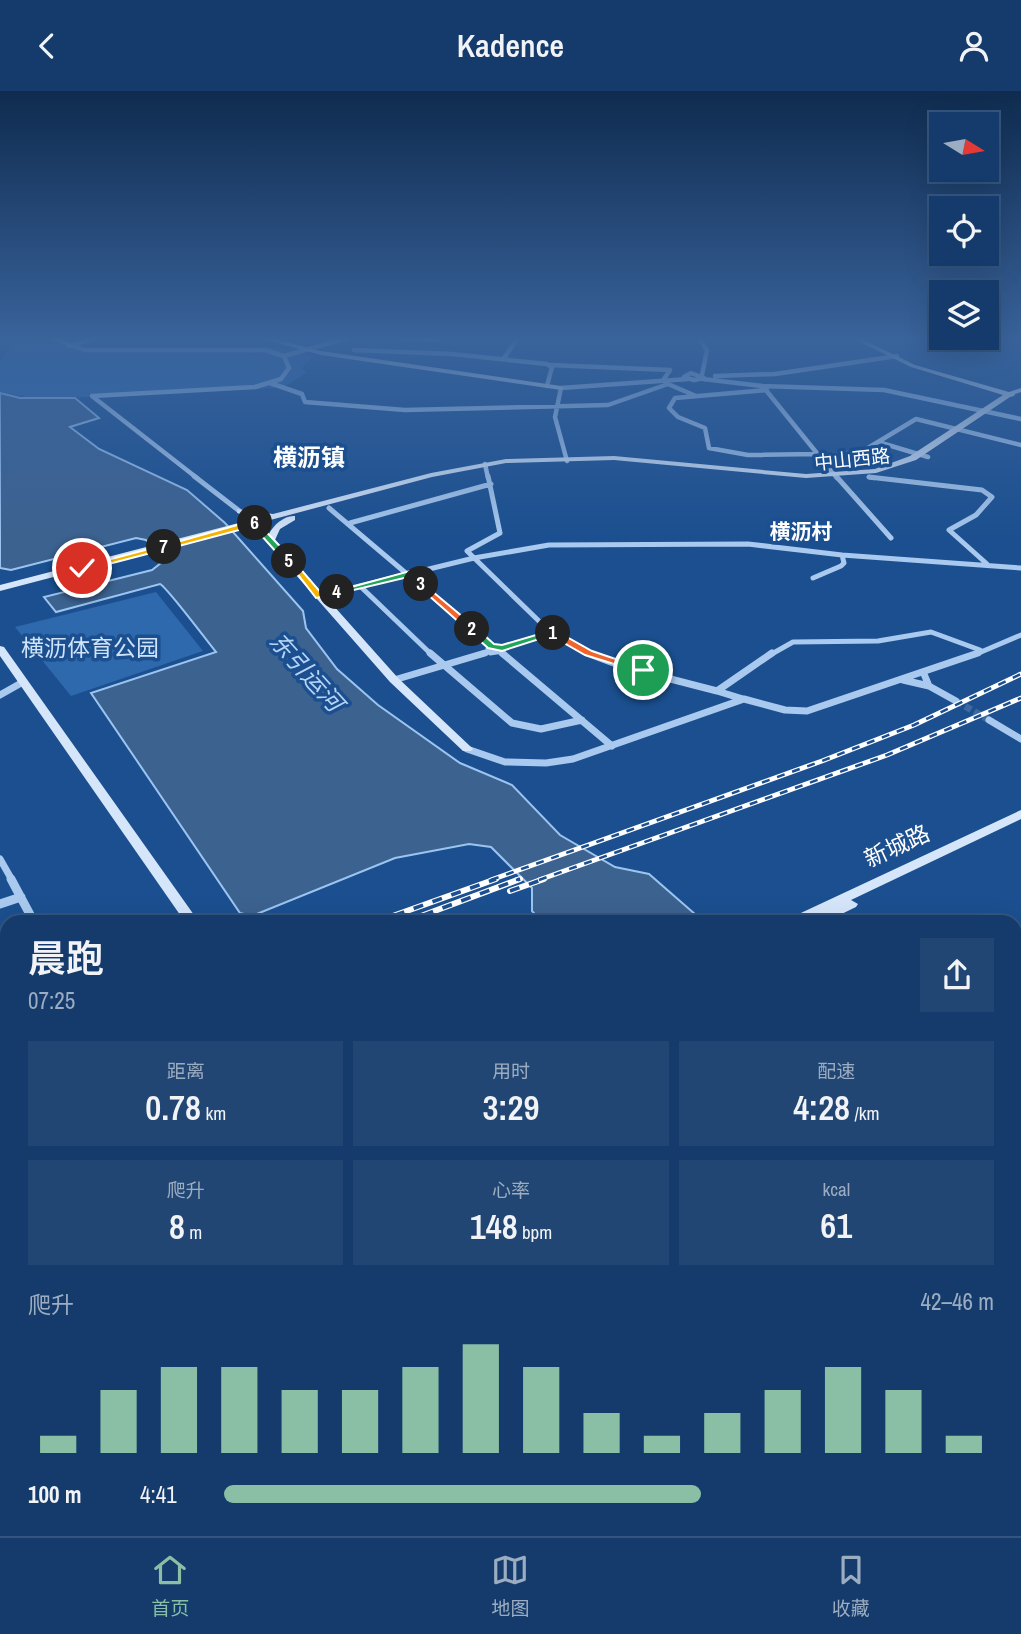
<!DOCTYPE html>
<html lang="zh">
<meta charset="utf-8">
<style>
:root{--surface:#143b6b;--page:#214673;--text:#f1f3f6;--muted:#9dadc1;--line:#33557e;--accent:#8abfa5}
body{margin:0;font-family:"Archivo Narrow","Noto Sans SC",sans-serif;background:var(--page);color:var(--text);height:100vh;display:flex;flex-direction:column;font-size:26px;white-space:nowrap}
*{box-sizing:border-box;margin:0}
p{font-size:23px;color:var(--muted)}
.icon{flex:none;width:38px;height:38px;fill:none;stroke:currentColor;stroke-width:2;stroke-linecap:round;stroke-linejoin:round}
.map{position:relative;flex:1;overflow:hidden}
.panel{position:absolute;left:0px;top:824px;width:1022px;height:621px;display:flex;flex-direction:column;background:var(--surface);border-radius:21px 21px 0 0;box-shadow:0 7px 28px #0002,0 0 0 2px var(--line)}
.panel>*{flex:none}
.needle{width:46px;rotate:101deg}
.fabs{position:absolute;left:929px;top:21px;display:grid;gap:14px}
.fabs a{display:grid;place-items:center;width:70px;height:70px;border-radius:0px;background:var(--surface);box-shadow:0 7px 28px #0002,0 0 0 2px var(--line);font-size:35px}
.pin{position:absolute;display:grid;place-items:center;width:60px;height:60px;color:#fff;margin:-30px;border:4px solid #fff;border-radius:50%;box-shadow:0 2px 7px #0007}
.km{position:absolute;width:35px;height:35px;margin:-18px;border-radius:50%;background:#222;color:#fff;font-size:19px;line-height:35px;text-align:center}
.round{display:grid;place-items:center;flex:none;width:74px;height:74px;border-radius:0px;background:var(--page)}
.overview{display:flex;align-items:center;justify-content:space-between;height:119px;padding:0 28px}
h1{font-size:38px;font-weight:600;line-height:52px}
.figures{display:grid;grid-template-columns:repeat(3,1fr);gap:10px;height:119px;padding:7px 28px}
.figures div{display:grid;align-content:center;border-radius:0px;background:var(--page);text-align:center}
.figures b{font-size:35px;font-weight:600}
.figures small{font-size:19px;font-weight:400}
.figures p{font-size:19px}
.chart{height:196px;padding:14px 28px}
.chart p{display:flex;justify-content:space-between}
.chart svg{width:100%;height:126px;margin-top:7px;stroke:var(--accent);stroke-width:6}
ul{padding:0 28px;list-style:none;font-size:23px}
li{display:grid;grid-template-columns:112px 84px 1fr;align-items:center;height:52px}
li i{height:18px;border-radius:9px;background:var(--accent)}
header{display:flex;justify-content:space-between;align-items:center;height:91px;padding:0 28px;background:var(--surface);font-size:32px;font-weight:600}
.tab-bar{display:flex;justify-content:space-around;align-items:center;height:98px;border-top:2px solid var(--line);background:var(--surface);font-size:19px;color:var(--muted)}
.tab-bar a{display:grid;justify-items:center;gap:4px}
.tab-bar .active{color:var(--accent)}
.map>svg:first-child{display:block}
.green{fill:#2e69ad}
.water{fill:#3c6290;stroke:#9cc4f0;stroke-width:2}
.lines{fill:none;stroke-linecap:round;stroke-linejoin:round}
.street-tunnel{stroke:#3d69a0;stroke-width:7;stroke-dasharray:7 3.5;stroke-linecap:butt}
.street-far3{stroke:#a9c9ee;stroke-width:4.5}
.street-far2{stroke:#a9c9ee;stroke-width:5}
.street-far1{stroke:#a9c9ee;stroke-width:7}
.street{stroke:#a9c9ee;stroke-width:9}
.secondary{fill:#d6e6fa;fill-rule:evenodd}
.rail-far1-casing{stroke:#fff;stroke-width:5}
.rail-casing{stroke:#fff;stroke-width:6}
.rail-far1{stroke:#1b4f8f;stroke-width:2.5;stroke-dasharray:8;stroke-linecap:butt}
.rail{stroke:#1b4f8f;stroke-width:3.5;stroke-dasharray:10;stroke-linecap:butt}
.split-1{fill:#f0652b;stroke:#fff;stroke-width:2}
.split-2{fill:#22a559;stroke:#fff;stroke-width:2}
.split-3{fill:#f0652b;stroke:#fff;stroke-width:2}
.split-4{fill:#22a559;stroke:#fff;stroke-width:2}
.split-5{fill:#f5b400;stroke:#fff;stroke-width:2}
.split-6{fill:#22a559;stroke:#fff;stroke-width:2}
.split-7{fill:#f5b400;stroke:#fff;stroke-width:2}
.split-8{fill:#f5b400;stroke:#fff;stroke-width:2}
.labels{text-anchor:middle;stroke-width:7;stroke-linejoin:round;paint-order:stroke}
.far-street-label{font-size:19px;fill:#fff;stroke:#1b4f8f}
.far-quarter-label{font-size:21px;font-weight:bold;fill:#fff;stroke:#1b4f8f}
.park-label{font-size:23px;fill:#cfe3fa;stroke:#1b4f8f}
.street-label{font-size:23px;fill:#fff;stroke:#1b4f8f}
.far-district-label{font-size:24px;font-weight:bold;fill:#fff;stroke:#1b4f8f}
.water-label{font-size:24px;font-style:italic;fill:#b5d3f5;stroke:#1b4f8f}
</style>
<header><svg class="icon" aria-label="back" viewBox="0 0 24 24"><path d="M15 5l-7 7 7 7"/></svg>Kadence<svg class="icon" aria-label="person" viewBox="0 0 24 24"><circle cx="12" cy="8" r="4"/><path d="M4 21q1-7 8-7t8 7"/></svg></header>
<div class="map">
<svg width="1021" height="1445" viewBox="0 0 1021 1445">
<rect width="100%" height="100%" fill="#1b4f8f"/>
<path class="green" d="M28 247H49L86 258 278 257 313 265 302 277 306 282 287 294 275 297 64 307H31L0 301V271L14 249Z
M156 501 203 560 71 605 15 536Z"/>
<path class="water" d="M0 302 20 307H75L99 327 70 336 99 358 187 399 225 432 303 520 306 537 337 578 378 614 460 672 512 694 560 744 615 776 649 783 704 831H542L532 820V797L491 756 469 753 395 767 252 825 240 822 91 602 216 561C207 550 166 495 160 493L56 521 44 506 152 479 166 468 146 449 136 447 11 479 0 477Z
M1015 1122 1021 1127V1367L1015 1360Z"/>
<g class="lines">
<path class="street-tunnel" d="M956 610 989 629"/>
<path class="street-far3" d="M52 247 85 259H265L284 265 289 277 281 288 255 296 92 305 197 387
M404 247 437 249
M699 247 707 259 702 284
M68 255 97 247
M354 259 452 263 547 273 552 276 547 295
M284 265 347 247
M504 267 518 247
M691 282 704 287 694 289 684 286Z
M715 285 775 283 897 265
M703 288 762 295 884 299 1021 328
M270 292 302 303 305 311 405 319 608 314 668 293 664 288 670 279 551 274
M668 293 696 305
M765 298 837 387
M767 299 675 307 669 317 678 326 705 337 709 357 748 364 817 363
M878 351 928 366
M819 366 863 360 916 328 1021 354
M567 370 555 326 561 297 688 288
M485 373 488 387
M869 386 874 387"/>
<path class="street-far2" d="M194 385 255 432
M488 385 500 442 467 460 543 534 591 564
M836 385 891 447
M869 386 982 399 992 406 976 424 949 439 987 473
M329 417 492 555
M350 432 491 393
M813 487 841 475 844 472 842 464
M360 495 432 564
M319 505 474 467 549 454 748 453 842 464 1021 477
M492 555 500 556 503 560 490 562 488 558Z
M502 557 552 541
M501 561 504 564
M479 564 488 561
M770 564 793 551 878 550 931 541 980 559
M974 564 1021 544"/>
<path class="street-far1" d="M430 562 512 632 541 638 582 629
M502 562 612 655
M587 562 624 576 717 600
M394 589 485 562
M903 589 929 595 924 583
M929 595 956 610
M0 604 23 591
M743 608 717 600 772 562
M989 629 1021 648
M467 658 505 671 546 672 573 668 744 608 785 619 807 620 978 562
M0 768 12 789"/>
<path class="street" d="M11 788 34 831
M0 813 21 806"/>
<path class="secondary" d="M260 247H271L321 260 561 295 564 297 561 299 321 264Z
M852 247H860L915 274 1009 301 1021 297V301L1015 303 1014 305 1010 306 916 369 876 382 806 387 614 369 506 372 432 386 259 432 269 443C273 434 285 424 295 425V429L280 438 275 449 398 587 471 656 473 658 471 660H463L390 591 252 434 0 500V494L262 426 237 422V418L273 423 431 382 506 368 614 365 806 383 875 378 910 365 1003 304 911 276Z
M0 555 4 556 199 831H185L0 565Z
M1021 719V728L851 809 858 813 856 816 825 831H807L808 829 804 831H786L788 828Z
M7 920V931L0 933V922Z
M7 1223V1257L0 1260V1226Z"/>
<defs>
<path id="rail-far1" d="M491 789 822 670 914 634 1021 583
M516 789 520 788
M539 789 887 664 1021 607"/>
<path id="rail" d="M510 800 544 788
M376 831 496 788
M405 831 520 788
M0 996 7 993
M0 1012 7 1009"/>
</defs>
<use href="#rail-far1" class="rail-far1-casing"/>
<use href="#rail" class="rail-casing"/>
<use href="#rail-far1" class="rail-far1"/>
<use href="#rail" class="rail"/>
</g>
<linearGradient id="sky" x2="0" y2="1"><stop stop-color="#0f2b4f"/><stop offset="0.55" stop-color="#39639b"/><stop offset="1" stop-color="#39639b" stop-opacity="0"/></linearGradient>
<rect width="1021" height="449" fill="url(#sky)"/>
<path class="split-1" d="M550 540H556L592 560 648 579 643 582 585 564 550 544Z"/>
<path class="split-2" d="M469 536H475L494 553 502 554 553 539 558 542 502 560 488 557 469 540Z"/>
<path class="split-3" d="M421 491 475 536V540H469L418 495Z"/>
<path class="split-4" d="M410 480 424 491V495H418L408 486 337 503 333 501Z"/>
<path class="split-5" d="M286 468H292L321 502 337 498 342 501 316 507Z"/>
<path class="split-6" d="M255 429 292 468V472H286L252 434Z"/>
<path class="split-7" d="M255 429 258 434 164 459 159 456Z"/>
<path class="split-8" d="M164 454 166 458 82 480 77 477Z"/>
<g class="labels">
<g class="far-street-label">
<text transform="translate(852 368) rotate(-6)" y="7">中山西路</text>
</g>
<g class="far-quarter-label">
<text x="801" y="448">横沥村</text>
</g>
<g class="park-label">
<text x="90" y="565">横沥体育公园</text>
</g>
<g class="street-label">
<text transform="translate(897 755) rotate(-25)" y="8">新城路</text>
</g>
<g class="far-district-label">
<text x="309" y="375">横沥镇</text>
</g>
<g class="water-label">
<text transform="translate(306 581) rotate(48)" y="8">东引运河</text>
</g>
</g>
</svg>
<div class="fabs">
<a><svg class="needle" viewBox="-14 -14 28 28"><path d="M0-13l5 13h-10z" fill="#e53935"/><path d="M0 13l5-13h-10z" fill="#9dadc1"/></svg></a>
<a><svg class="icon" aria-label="locate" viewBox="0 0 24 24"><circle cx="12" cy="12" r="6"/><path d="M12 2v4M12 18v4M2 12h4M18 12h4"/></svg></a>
<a><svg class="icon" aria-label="layers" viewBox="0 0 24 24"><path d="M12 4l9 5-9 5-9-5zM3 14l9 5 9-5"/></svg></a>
</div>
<div class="pin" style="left:643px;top:579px;background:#1e9e55"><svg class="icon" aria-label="arrive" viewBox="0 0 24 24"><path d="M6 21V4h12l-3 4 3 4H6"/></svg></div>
<div class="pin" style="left:82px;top:477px;background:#d93025"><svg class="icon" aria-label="check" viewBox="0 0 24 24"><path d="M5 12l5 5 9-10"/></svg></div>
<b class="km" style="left:553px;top:542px">1</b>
<b class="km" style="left:472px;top:538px">2</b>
<b class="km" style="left:421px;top:493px">3</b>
<b class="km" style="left:337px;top:501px">4</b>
<b class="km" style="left:289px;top:470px">5</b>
<b class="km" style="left:255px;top:432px">6</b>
<b class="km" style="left:164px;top:456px">7</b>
<section class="panel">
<div class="overview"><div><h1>晨跑</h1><p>07:25</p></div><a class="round"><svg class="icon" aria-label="share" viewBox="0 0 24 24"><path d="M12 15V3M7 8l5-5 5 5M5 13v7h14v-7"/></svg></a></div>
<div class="figures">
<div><p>距离</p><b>0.78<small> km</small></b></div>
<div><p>用时</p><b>3:29</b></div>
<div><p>配速</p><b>4:28<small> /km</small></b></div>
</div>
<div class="figures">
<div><p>爬升</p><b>8<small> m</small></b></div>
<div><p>心率</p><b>148<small> bpm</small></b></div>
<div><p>kcal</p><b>61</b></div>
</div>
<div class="chart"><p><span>爬升</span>42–46 m</p>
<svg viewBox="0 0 160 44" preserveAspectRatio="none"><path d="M5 44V38M15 44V22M25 44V14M35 44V14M45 44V22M55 44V22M65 44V14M75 44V6M85 44V14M95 44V30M105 44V38M115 44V30M125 44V22M135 44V14M145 44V22M155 44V38"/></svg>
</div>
<ul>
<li><b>100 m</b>4:41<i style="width:62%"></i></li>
</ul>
</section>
</div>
<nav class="tab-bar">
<a class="active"><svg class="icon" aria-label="home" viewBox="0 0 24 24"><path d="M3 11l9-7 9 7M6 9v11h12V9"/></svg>首页</a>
<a><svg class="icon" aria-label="map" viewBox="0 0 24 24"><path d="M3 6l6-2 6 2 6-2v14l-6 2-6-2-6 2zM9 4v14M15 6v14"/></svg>地图</a>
<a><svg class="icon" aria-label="saved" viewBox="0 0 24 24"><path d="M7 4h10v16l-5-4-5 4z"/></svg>收藏</a>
</nav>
